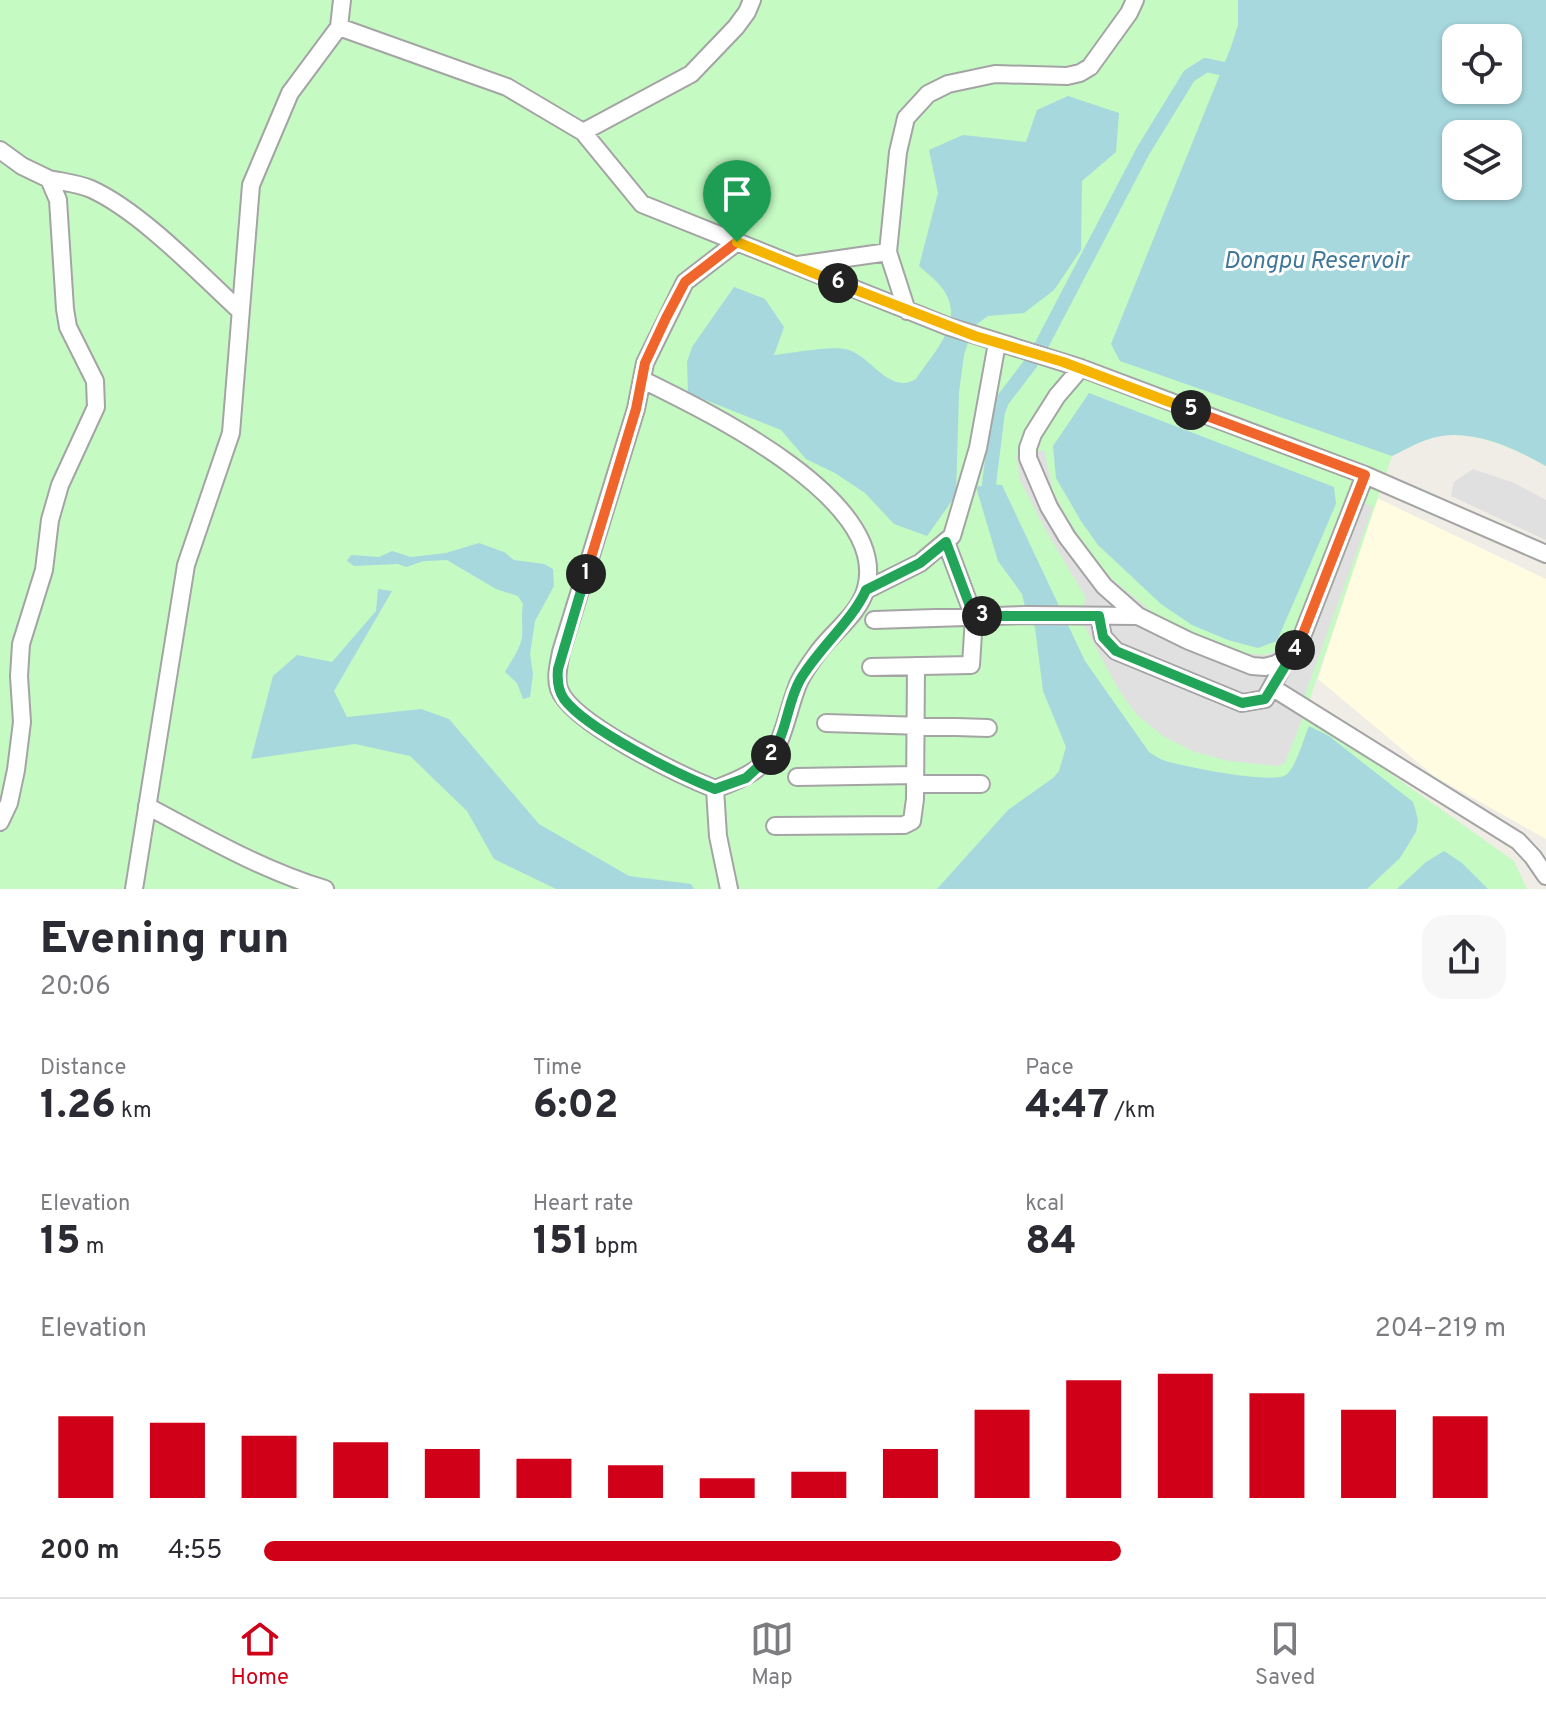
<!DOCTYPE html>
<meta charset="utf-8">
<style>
:root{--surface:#fff;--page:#f7f7f7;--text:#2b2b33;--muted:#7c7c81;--line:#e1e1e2;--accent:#d00018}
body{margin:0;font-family:Overpass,sans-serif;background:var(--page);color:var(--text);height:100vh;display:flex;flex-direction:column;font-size:30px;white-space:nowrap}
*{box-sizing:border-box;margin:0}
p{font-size:26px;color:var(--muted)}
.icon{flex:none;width:44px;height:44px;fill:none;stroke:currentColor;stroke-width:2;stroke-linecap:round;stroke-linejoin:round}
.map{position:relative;height:889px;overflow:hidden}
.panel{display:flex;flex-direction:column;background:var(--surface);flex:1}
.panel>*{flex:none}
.controls{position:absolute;left:1442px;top:24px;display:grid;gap:16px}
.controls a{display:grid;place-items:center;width:80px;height:80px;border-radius:16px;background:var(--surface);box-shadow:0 2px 6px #0004;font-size:40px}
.pin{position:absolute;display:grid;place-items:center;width:68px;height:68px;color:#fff;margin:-82px -34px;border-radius:50% 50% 50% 0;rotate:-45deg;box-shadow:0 0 8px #0007}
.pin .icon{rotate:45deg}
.km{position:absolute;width:40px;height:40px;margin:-20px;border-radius:50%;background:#222;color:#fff;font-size:22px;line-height:40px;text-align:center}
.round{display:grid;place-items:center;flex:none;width:84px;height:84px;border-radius:24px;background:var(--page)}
.overview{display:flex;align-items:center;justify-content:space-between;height:136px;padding:0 40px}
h1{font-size:44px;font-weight:800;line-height:60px}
.stats{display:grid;grid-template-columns:repeat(3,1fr);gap:12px;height:136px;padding:8px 40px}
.stats div{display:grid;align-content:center}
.stats b{font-size:40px;font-weight:800}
.stats small{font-size:22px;font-weight:400}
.stats p{font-size:22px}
.chart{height:224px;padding:16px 40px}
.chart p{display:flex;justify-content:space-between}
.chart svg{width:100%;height:144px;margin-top:8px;stroke:var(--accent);stroke-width:6}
ul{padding:0 40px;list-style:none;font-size:26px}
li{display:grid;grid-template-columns:128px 96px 1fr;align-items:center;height:60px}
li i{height:20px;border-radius:10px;background:var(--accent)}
.tab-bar{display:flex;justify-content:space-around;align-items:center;height:112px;border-top:2px solid var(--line);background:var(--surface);font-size:22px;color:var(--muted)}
.tab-bar a{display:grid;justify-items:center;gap:4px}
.tab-bar .selected{color:var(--accent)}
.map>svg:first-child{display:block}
.education{fill:#fffce1}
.park{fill:#c5fac3;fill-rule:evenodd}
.parking{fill:#e0e0e0}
.water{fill:#a6d8de;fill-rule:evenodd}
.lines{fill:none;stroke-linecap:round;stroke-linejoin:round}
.canal{stroke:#a6d8de;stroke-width:14}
.minor-casing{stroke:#a4a4a4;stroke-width:20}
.minor{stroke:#fff;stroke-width:16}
.split-1-casing{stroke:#fff;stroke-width:16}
.split-2-casing{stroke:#fff;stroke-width:16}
.split-3-casing{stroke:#fff;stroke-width:16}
.split-4-casing{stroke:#fff;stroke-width:16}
.split-5-casing{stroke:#fff;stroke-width:16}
.split-6-casing{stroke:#fff;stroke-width:16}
.split-7-casing{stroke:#fff;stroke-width:16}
.split-1{stroke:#f0652b;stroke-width:10}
.split-2{stroke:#22a559;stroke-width:10}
.split-3{stroke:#22a559;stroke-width:10}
.split-4{stroke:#22a559;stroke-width:10}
.split-5{stroke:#f0652b;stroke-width:10}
.split-6{stroke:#f5b400;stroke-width:10}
.split-7{stroke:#f5b400;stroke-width:10}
.labels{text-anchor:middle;stroke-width:6;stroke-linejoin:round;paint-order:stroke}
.water-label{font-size:24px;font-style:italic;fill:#417899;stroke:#fff}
</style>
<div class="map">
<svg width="1546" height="889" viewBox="0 0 1546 889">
<rect width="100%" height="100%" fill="#f0ece6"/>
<path class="education" d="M1377 498 1546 579V839L1434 776 1318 679Z"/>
<path class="park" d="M0 0H1546V466C1511 447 1466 425 1426 440 1414 444 1403 451 1392 456L1305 713 1514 861 1527 889H0ZM1456 38H1508V90H1456ZM1456 134H1508V186H1456Z"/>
<path class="parking" d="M1044 450 1053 491 1078 539 1113 580 1162 620 1193 636 1239 653 1264 655 1272 653 1292 638 1348 496 1373 507 1299 711 1302 720 1285 763 1278 766 1229 761 1195 752 1163 736 1137 715 1120 692 1079 616 1086 598 1045 529 1020 480 1016 456Z
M1473 469 1514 483 1546 500V540L1451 496 1454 482Z"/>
<path class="water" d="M1238 0H1546V466C1512 447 1466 425 1426 440 1414 444 1403 451 1392 456L1120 361 1111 344 1231 47 1238 25ZM1508 38V90H1456V38ZM1508 134V186H1456V134Z
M1068 96 1119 113 1116 152 1082 181 1081 250 1054 290 1024 313 988 316 973 327 964 355 959 392 956 495 927 536 894 524 865 493 835 473 806 459 781 430 688 393 687 362 692 347 734 287 765 299 784 327 774 355C792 353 829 346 845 349 870 353 888 396 916 379 934 352 967 320 942 288 936 280 927 273 919 266L938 193 929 150 963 135 1026 142 1037 110Z
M1089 393 1334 487 1336 504 1277 641 1258 648 1228 640 1192 625 1161 604 1098 545 1081 521 1056 478 1053 446Z
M989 484 1002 485 1085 661 1149 752C1155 756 1159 759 1166 761 1186 767 1266 783 1284 776 1295 772 1304 737 1309 726L1329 736 1413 802 1416 812 1418 821 1416 832 1400 858 1367 889H937L1008 810 1053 778 1059 771 1066 747 1043 691 1035 627 1027 615 1022 594 998 561 976 487Z
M479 543 504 552 514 560 544 564 553 569 554 586 535 621 530 654 533 674 530 697 523 699 517 683 505 672C511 661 520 650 522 637 523 626 521 616 523 604L518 596 496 589 447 560 424 561 406 567 398 564 354 566 347 561 351 555 379 557 392 551 411 557 446 553Z
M378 589 392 591 334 691 347 717 421 709 449 719 539 824 629 876 691 884 694 889H556L494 859 467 811 410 756 355 744 251 759 273 676 297 655 332 662 376 611Z
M1444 851 1462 863 1488 889H1397L1426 862Z"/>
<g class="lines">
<path class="canal" d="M1040 348 1143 151 1189 76 1206 65 1224 69
M989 484 998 412 1002 401 1031 363"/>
<defs>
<path id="minor" d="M339 27 342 0
M583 132 691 74 736 27 747 12 752 0
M0 150 22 166 49 179 58 200 65 309 68 327 95 381 96 407 60 485 50 520 44 570 21 644 19 676 22 722 16 770 9 803 0 822
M49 179C63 182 77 183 91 189 140 211 199 273 239 310
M798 265 888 252
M907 311 888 252 898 152 906 118 928 94 948 84 995 74 1067 76 1080 73 1090 67 1129 13 1135 0
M1081 368 1057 396 1033 434 1028 448V458L1049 507 1067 537 1104 586 1138 616 1189 641 1252 666 1265 667 1276 664 1288 657 1299 644 1365 475
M643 380C706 411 890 499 866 588 860 613 834 631 819 651 811 662 801 675 797 687 789 708 785 731 775 751 759 772 739 780 715 789
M866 590 920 563 952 536 978 448 997 343
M1099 616 1103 637 1116 651 1242 703 1265 699 1288 657
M874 620 1027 615 1138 616
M871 667 971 665 974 617 946 542
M1273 688 1518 841 1533 857 1546 876
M826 723 988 728
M797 777 915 775
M915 784H981
M147 806C205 837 262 870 325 889
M775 826 904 825 912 821 915 799 916 666
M134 889 186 565 231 433 251 185 290 93 339 27 507 87 583 132 642 204 947 326 1081 368 1365 475 1546 554
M729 889 718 836 715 789C680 775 571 723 559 689 555 677 559 664 561 652L636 409 645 363 685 282 737 242"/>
</defs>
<use href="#minor" class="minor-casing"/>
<use href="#minor" class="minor"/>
</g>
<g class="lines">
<defs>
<path id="split-1" d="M586 574 636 409 645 363 666 318 685 282 737 242"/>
<path id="split-2" d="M586 574 558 669C557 679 558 690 564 699 586 729 679 775 715 789L746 778 771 755"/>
<path id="split-3" d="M771 755C787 733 787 703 800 680 818 649 853 620 866 590L920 563 946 542 974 617 982 616"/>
<path id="split-4" d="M982 616H1099L1103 637 1116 651 1242 703 1265 699 1295 650"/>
<path id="split-5" d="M1191 410 1365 475 1299 644 1295 650"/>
<path id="split-6" d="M838 283 975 336 1063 362 1191 410"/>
<path id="split-7" d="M737 242 838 283"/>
</defs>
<use href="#split-1" class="split-1-casing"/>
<use href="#split-2" class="split-2-casing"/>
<use href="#split-3" class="split-3-casing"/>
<use href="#split-4" class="split-4-casing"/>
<use href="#split-5" class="split-5-casing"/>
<use href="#split-6" class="split-6-casing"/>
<use href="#split-7" class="split-7-casing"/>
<use href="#split-1" class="split-1"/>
<use href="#split-2" class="split-2"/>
<use href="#split-3" class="split-3"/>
<use href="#split-4" class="split-4"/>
<use href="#split-5" class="split-5"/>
<use href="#split-6" class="split-6"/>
<use href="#split-7" class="split-7"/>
</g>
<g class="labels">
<g class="water-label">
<text x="1316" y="268">Dongpu Reservoir</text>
</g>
</g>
</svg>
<div class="controls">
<a><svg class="icon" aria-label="locate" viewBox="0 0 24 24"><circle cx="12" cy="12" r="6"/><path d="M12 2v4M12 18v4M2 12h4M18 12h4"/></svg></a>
<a><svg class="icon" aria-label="layers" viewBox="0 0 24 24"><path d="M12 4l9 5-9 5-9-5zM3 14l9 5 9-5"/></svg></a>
</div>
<div class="pin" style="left:737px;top:242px;background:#1e9e55"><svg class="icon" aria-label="arrive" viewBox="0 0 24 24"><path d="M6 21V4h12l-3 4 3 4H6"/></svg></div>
<b class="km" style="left:586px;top:574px">1</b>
<b class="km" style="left:771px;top:755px">2</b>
<b class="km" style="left:982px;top:616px">3</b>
<b class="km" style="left:1295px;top:650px">4</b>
<b class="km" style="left:1191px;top:410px">5</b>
<b class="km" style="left:838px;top:283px">6</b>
</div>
<section class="panel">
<div class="overview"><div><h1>Evening run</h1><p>20:06</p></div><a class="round"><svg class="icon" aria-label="share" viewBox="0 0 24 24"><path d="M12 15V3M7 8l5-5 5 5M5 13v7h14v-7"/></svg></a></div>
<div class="stats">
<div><p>Distance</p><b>1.26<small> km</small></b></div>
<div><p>Time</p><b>6:02</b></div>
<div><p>Pace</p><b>4:47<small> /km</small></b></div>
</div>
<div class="stats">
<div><p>Elevation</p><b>15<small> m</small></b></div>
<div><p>Heart rate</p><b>151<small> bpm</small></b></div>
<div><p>kcal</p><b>84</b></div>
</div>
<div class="chart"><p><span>Elevation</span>204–219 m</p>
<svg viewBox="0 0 160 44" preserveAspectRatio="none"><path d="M5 44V19M15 44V21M25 44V25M35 44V27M45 44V29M55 44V32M65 44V34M75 44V38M85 44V36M95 44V29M105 44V17M115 44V8M125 44V6M135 44V12M145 44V17M155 44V19"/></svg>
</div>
<ul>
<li><b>200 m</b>4:55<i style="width:69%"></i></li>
</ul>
</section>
<nav class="tab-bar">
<a class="selected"><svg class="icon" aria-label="home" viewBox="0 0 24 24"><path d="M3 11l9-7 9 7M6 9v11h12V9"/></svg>Home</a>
<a><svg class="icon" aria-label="map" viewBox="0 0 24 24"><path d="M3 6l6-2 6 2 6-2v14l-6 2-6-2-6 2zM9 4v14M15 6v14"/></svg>Map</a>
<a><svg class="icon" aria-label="saved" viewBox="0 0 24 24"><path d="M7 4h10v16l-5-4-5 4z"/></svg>Saved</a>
</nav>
